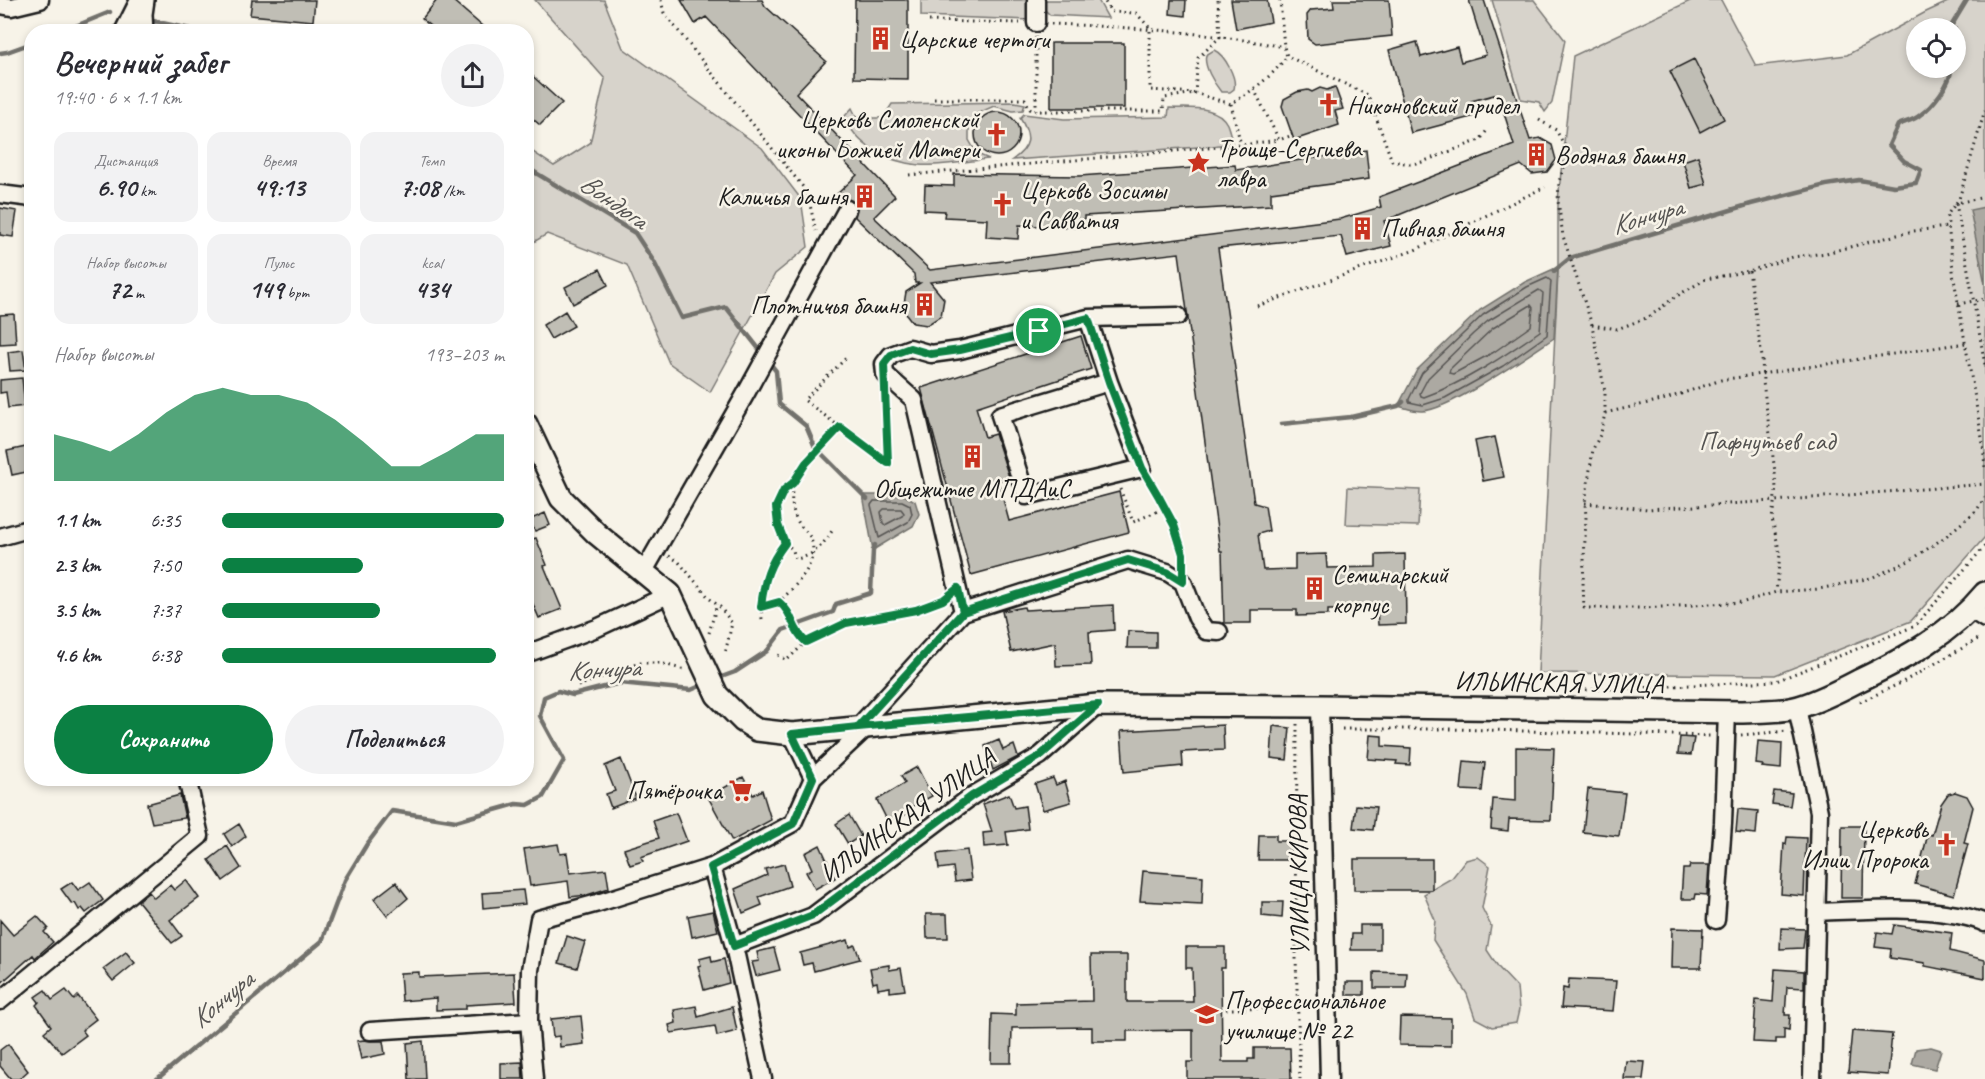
<!DOCTYPE html>
<html lang="ru">
<meta charset="utf-8">
<style>
:root{--surface:#fff;--page:#f2f2f3;--text:#2b2b33;--muted:#7c7c81;--accent:#0b8043}
body{margin:0;font-family:Caveat,sans-serif;background:var(--page);color:var(--text);height:100vh;display:flex;flex-direction:column;font-size:22px;white-space:nowrap}
*{box-sizing:border-box;margin:0}
p{font-size:20px;color:var(--muted)}
.icon{flex:none;width:33px;height:33px;fill:none;stroke:currentColor;stroke-width:2;stroke-linecap:round;stroke-linejoin:round}
.map{position:relative;flex:1;overflow:hidden}
.panel{position:absolute;left:24px;top:24px;width:510px;height:762px;display:flex;flex-direction:column;background:var(--surface);border-radius:24px;box-shadow:0 3px 9px #0003}
.panel>*{flex:none}
.fabs{position:absolute;left:1906px;top:18px;display:grid;gap:12px}
.fabs a{display:grid;place-items:center;width:60px;height:60px;border-radius:50%;background:var(--surface);box-shadow:0 3px 9px #0003;font-size:30px}
.pin{position:absolute;display:grid;place-items:center;width:51px;height:51px;color:#fff;margin:-26px;border:3px solid #fff;border-radius:50%;box-shadow:0 2px 6px #0007}
.round{display:grid;place-items:center;flex:none;width:63px;height:63px;border-radius:32px;background:var(--page)}
.head{display:flex;align-items:center;justify-content:space-between;height:102px;padding:0 30px}
h1{font-size:33px;font-weight:700;line-height:45px}
.figures{display:grid;grid-template-columns:repeat(3,1fr);gap:9px;height:102px;padding:6px 30px}
.figures div{display:grid;align-content:center;border-radius:15px;background:var(--page);text-align:center}
.figures b{font-size:26px;font-weight:700}
.figures small{font-size:16px;font-weight:400}
.figures p{font-size:16px}
.chart{height:168px;padding:12px 30px}
.chart p{display:flex;justify-content:space-between}
.chart svg{width:100%;height:108px;margin-top:6px;fill:var(--accent);opacity:.7}
.cta{display:flex;gap:12px;margin-top:auto;padding:12px 30px}
.cta a{flex:1;height:69px;border-radius:36px;background:var(--accent);color:#fff;font-size:24px;font-weight:700;line-height:69px;text-align:center}
.cta a+a{background:var(--page);color:var(--text)}
ul{padding:0 30px;list-style:none;font-size:20px}
li{display:grid;grid-template-columns:96px 72px 1fr;align-items:center;height:45px}
li i{height:15px;border-radius:8px;background:var(--accent)}
.map>svg:first-child{display:block}
.green{fill:#d7d3cb;stroke:#7a7874;stroke-width:1.5;fill-rule:evenodd}
.water{fill:#aca9a2;stroke:#72716c;stroke-width:1.5}
.lines{fill:none;stroke-linecap:round;stroke-linejoin:round}
.shore{stroke:#565452;stroke-width:1.5}
.stream{stroke:#72716c;stroke-width:4.5}
.building{fill:#c0beb5;stroke:#1c1c1c;stroke-width:1.5}
.minor-casing{stroke:#1c1c1c;stroke-width:21}
.major-casing{stroke:#1c1c1c;stroke-width:26}
.path{stroke:#1c1c1c;stroke-width:3;stroke-dasharray:1.5 4.5;stroke-linecap:butt}
.minor{stroke:#f7f3e8;stroke-width:16}
.major{stroke:#f7f3e8;stroke-width:21}
.route-casing{stroke:#fff;stroke-width:12}
.route{stroke:#0b8043;stroke-width:8}
.labels{text-anchor:middle;stroke-width:5;stroke-linejoin:round;paint-order:stroke}
.poi-label{font-size:26px;fill:#1c1c1c;stroke:#f7f3e8;text-anchor:start}
.park-label{font-size:26px;fill:#545351;stroke:#f7f3e8}
.street-label{font-size:26px;fill:#1c1c1c;stroke:#f7f3e8}
.water-label{font-size:27px;font-style:italic;fill:#565452;stroke:#f7f3e8}
</style>
<div class="map">
<svg width="1985" height="1079" viewBox="0 0 1985 1079">
<rect width="100%" height="100%" fill="#f7f3e8"/>
<filter id="ink" filterUnits="userSpaceOnUse"><feTurbulence type="fractalNoise" baseFrequency=".0167" numOctaves="2"/><feDisplacementMap in="SourceGraphic" scale="12" xChannelSelector="R" yChannelSelector="G"/><feConvolveMatrix kernelMatrix="1 2 1 2 8 2 1 2 1" color-interpolation-filters="sRGB"/></filter>
<g filter="url(#ink)">
<path class="green" d="M535 0H604L623 48 762 148 801 199 808 247 775 274 710 392 669 363 627 265 547 234 527 246V148L554 166 590 143 605 79Z
M921 0H1033V20L921 16Z
M1043 0H1098L1108 18 1050 15 1043 8Z
M1492 0H1534L1565 40 1552 103 1545 112 1539 102 1521 99Z
M1692 0H1721L1756 66 1847 55 1926 12 1952 0H1985V537L1911 621 1775 675 1538 673 1558 273V201L1573 56ZM1917 28H1956V68H1917Z
M1214 50C1225 55 1237 78 1234 89L1230 92H1221C1214 83 1203 66 1206 55Z
M1015 102 1025 104 1023 110 1013 111 994 106 978 113 969 125V140L977 154 989 159C969 161 937 167 919 165 888 162 855 146 845 116L852 108 857 118H883L892 104Z
M1169 108C1187 109 1217 104 1227 124 1229 129 1231 137 1232 143L1213 146 1012 160C1031 147 1032 137 1020 118L1024 114 1064 119 1168 117Z
M1348 487 1420 490 1418 526 1346 524Z
M1478 857 1490 866 1482 908 1491 926 1487 950 1499 968 1517 987 1519 1010 1516 1023 1492 1027 1475 1018 1467 994 1433 940 1435 920 1424 894 1452 878 1466 860Z"/>
<path class="water" d="M1985 207V284L1970 210Z
M1558 267 1554 338C1530 354 1447 412 1421 411 1414 411 1406 408 1398 406L1417 370 1480 310 1525 282Z
M863 495H904L915 501 919 514 913 526 873 550Z
M1931 1047 1941 1050 1935 1069 1912 1064 1916 1049Z"/>
<g class="lines">
<path class="shore" d="M1547 278 1551 281 1547 335 1503 366 1445 398 1423 405 1409 402V399L1422 373 1483 315 1527 287Z
M1539 290 1543 293 1540 331C1504 356 1466 382 1424 397L1421 396 1420 393 1428 378 1473 334 1488 321Z
M1531 305 1533 308 1531 326 1494 352 1453 374 1449 373 1450 369 1493 328Z
M874 501H902L910 505 912 514 908 522 879 538 871 505Z
M884 509H901L904 513 902 516 885 525 883 523 881 512Z"/>
<path class="stream" d="M153 21 204 32
M1950 28 1967 0
M61 32 110 12
M0 53 7 52 32 43
M526 167 635 233 654 262 682 318 726 307 763 354
M1554 271 1570 258 1751 204 1826 185 1859 180 1894 186 1916 183 1921 170 1904 161 1889 145 1898 125C1905 122 1915 120 1920 115 1932 107 1952 82 1951 68
M768 361 776 371 779 404 806 426 815 447 867 499
M1281 424 1351 417 1398 406 1403 402
M716 679 735 672 767 651 783 630 833 612 836 604 871 593 873 550 875 545
M157 1079 322 941 345 880 367 844 392 811 456 821 516 804 528 805 543 797 564 760 540 716 544 697 558 691 573 695 620 683 691 690 705 684"/>
</g>
<path class="building" d="M252 0H315L313 21 250 15Z
M437 0H452L489 32H437L422 19Z
M681 0H762L765 6 826 61 796 93 895 196 874 217 930 270 1340 219 1381 207 1379 197 1514 145 1498 94 1471 101 1475 116 1411 133 1389 50 1417 42 1421 57 1457 47 1461 62 1486 55 1469 0H1484L1530 140 1540 138 1552 145 1556 160 1547 172 1532 174 1521 165 1384 221 1391 246 1347 257 1341 236 1218 248 1254 503 1265 506 1269 531 1258 534 1263 570 1295 569V555L1326 554 1327 568 1376 567V555L1405 554 1406 624 1378 625 1377 609 1328 610V615L1297 616V610H1251V623H1224L1222 551H1220L1179 253 930 282 944 299 941 316 927 325 913 323 903 310 906 292 920 283H915L914 274 855 217 857 209 856 203 847 199 840 202 835 196 857 175 706 17 695 24Z
M855 0H908V79L854 78Z
M1171 0H1186L1185 16 1170 14Z
M1231 0H1267L1271 22 1236 29Z
M1333 0H1389L1392 36 1315 44 1308 39 1307 15 1311 10 1334 8Z
M1051 43H1124V108H1051Z
M1694 59 1724 119 1700 132 1670 71Z
M526 70 562 103 540 125 526 113Z
M1335 87 1343 109 1335 111 1339 125 1294 140 1282 106 1284 99 1297 92 1308 90 1312 92 1320 88 1327 90Z
M975 134a22 22 0 1 1 44 0a22 22 0 1 1-44 0Z
M1366 150 1369 179 1271 192V205L1084 216V228L1019 225 1018 239 986 237 987 219 944 217 945 211 924 210 925 185 954 186V174L1079 176 1235 165 1236 170Z
M1698 156 1706 184 1691 188 1683 161Z
M0 208 17 211 13 237 0 235Z
M600 269 608 285 573 304 565 287Z
M565 311 574 326 551 339 543 325Z
M14 314 16 343 0 344V315Z
M1081 336 1091 369 976 407 985 437 995 434 1009 477 998 481 1009 521 1119 492 1129 532 971 575 921 388Z
M23 350 26 370 10 371 8 352Z
M22 378 25 406 8 408 6 392 0 393V380Z
M1495 437 1504 477 1483 481 1475 441Z
M26 447 31 471 12 475 7 451Z
M545 513 550 525 535 531 529 520Z
M536 538 547 565 544 566 562 609 539 618 526 588V541Z
M1113 605 1114 630 1089 632 1091 665 1056 666 1055 643 1011 652 1002 611 1024 607 1025 610Z
M1128 631 1156 632V648H1127Z
M1223 725 1224 750 1182 752 1183 766 1124 772 1121 731Z
M1273 726 1290 728 1287 760 1271 758Z
M1370 735 1382 736V746L1411 748 1410 765 1396 764 1397 761 1368 759Z
M1680 737 1694 738 1691 755 1678 754Z
M999 740 1003 750 1014 745 1018 757 993 770 985 746Z
M1758 741 1782 743 1781 769 1762 767 1763 765 1756 764Z
M1516 747 1554 748 1551 820 1509 819 1508 831 1491 829 1493 799 1516 801Z
M621 759 636 798 611 808 606 794 615 791 605 766Z
M1464 761 1485 763 1482 791 1461 790Z
M917 767 932 796 908 809 910 812 889 824 877 800 905 783 901 776Z
M743 777 753 795 762 790 771 820 732 841 708 797Z
M1053 778 1056 785 1065 781 1071 802 1043 810 1035 784Z
M1588 789 1625 793 1619 836 1583 832Z
M1774 791 1792 793 1790 806 1772 804Z
M1955 792 1967 796 1973 807 1964 843 1968 844 1954 895 1915 884 1928 834 1932 835 1941 804 1948 794Z
M1009 794 1014 808 1025 806 1028 829 1006 832 1008 845 984 847 983 833 992 832 983 804Z
M180 795 185 818 152 823 147 804Z
M1356 805 1376 807 1373 830 1353 828Z
M1738 809 1758 811 1756 834 1736 832Z
M676 813 687 841 641 857 643 861 630 865 624 849 659 838 653 821Z
M849 815 861 836 848 844 836 824Z
M239 824 246 836 232 847 224 834Z
M1842 826H1864L1863 898H1841Z
M1259 835H1276V841H1291V860H1258Z
M1787 837 1806 838 1804 896 1781 894 1784 843 1786 844Z
M558 844 560 854 567 853 570 873 606 869 609 888 587 895 570 897 568 881 530 886 524 849Z
M820 845 835 878 815 889 806 872 812 869 805 853Z
M227 846 241 868 223 881 209 860Z
M967 850 971 880 955 882 953 867 939 869 937 854Z
M1354 859H1432V890H1354Z
M784 864 790 886 759 897 762 905 743 913 735 889 767 875 765 869Z
M1690 865H1709L1707 895 1696 894 1695 899H1681L1683 869H1689Z
M1143 871 1203 876 1202 904 1140 901Z
M186 880 199 898 170 920 182 936 172 943 138 901 149 892 154 898 170 885 174 890Z
M72 882 78 890 90 882 103 900 86 913 82 908 79 910 75 903 72 904 61 889Z
M396 882 408 898 387 916 374 899Z
M523 890 525 904 483 908 482 893Z
M1262 902H1283L1282 918 1262 916Z
M713 911 718 931 692 937 688 916Z
M926 914H947L948 938H927Z
M37 916 48 928 44 932 53 942 35 958 33 955 0 984V920L13 935Z
M1360 925H1380V950H1351L1352 934H1360Z
M1894 925 1952 933 1950 951 1985 960V978L1925 966V963L1890 958 1891 949 1875 947 1877 932 1892 934Z
M1672 928 1703 929 1701 968H1671Z
M1781 928 1805 929 1803 948 1780 949Z
M567 936 585 942 577 968 559 963Z
M848 940 850 947 855 945 860 959 814 971 812 963 803 965 800 953Z
M1186 947H1225V968H1221L1222 1062H1248V1059H1254V1048H1290L1291 1079H1187V1062H1193V1030L1127 1031V1041H1092V1027L1012 1028 1011 1063H991L992 1014 1016 1015V1003L1092 1001 1091 955H1127V1002H1193L1192 968H1186Z
M774 948 780 970 756 976 752 962 759 961 757 952Z
M126 952 135 963 113 981 103 969Z
M711 956 712 962 724 959 729 983 704 990 698 966 701 965 699 959Z
M889 965V970L901 968 905 990 890 992V987L878 989 877 982 873 983 870 968Z
M1775 969 1804 971V988L1787 987 1785 1015H1790L1789 1030 1784 1029V1039H1776V1043L1753 1042 1756 1000 1773 1002Z
M419 972V977L514 973 516 1002 466 1005V1009L436 1010V998L402 1001 400 973Z
M1374 972 1407 973 1406 988H1374Z
M1569 979 1616 981 1613 1011 1561 1008 1563 988 1568 989Z
M1346 982H1364V995H1346Z
M45 990 52 1000 66 990 74 1000 78 996 96 1019 82 1030 86 1035 62 1053 44 1032 51 1026 36 1005 39 1002 35 997Z
M696 1006 698 1017 732 1007 737 1031 717 1036 715 1026 671 1033 669 1025 676 1023 674 1010Z
M581 1016 584 1044 560 1047 559 1036 553 1037 551 1019Z
M1400 1017 1451 1018V1046L1399 1045Z
M1852 1031 1892 1034 1888 1075 1848 1072Z
M364 1040 371 1041H383L385 1054 361 1059 357 1041Z
M423 1041 425 1079H409L407 1043Z
M8 1044 28 1071 19 1079H11L0 1066V1050Z
M1626 1061 1645 1062 1643 1079H1624Z
M522 1062 523 1079H501V1063Z"/>
<g class="lines">
<defs>
<path id="minor" d="M0 5 11 7 40 0
M1036 23V0
M123 32 139 0
M0 194 32 198
M1088 318 1109 382 1000 415 1026 496 1142 468 1109 382
M0 537 32 528
M643 573 745 395 847 209
M1971 610 1985 619
M963 612 914 400 885 374 884 364 891 355 910 348 931 354 960 350 1088 318 1178 316
M526 654 597 628 670 594
M1320 706 1329 1079
M1797 708 1819 812 1812 1079
M858 727 963 612 1128 560 1167 572 1183 582 1197 618 1206 631 1219 632
M792 734 813 778
M712 867 734 946 763 1079
M1818 912C1865 910 1912 906 1958 915 1967 917 1977 919 1985 923
M1716 920 1723 823 1727 712
M734 946 813 916 972 796 1040 756 1098 705
M0 1001 200 836 187 778
M370 1031 529 1021
M534 1079 529 1021 530 970 539 919 598 903 712 867 793 823 813 778 868 726"/>
<path id="major" d="M142 32 141 14 143 0
M526 424 561 498 597 534 670 594 717 695 743 721 757 730 792 734 1098 705 1320 706 1740 712C1757 711 1783 712 1799 707 1819 701 1839 691 1858 681 1906 658 1951 634 1985 593"/>
</defs>
<use href="#minor" class="minor-casing"/>
<use href="#major" class="major-casing"/>
<path class="path" d="M661 0 664 13 807 192 816 231
M1218 0 1220 37 1198 58 1195 93 1231 104C1253 90 1272 77 1287 56
M1280 0 1284 47 1287 56 1368 95 1392 161 1410 164 1422 162 1480 140 1488 129
M929 21 1020 23
M1051 24C1129 27 1207 32 1284 47
M1036 37V111H1163L1164 98 1195 93 1150 90V28L1136 13 1111 12 1104 0
M1254 89 1279 140 1293 135
M934 99H1025L1030 109 1036 111
M1231 104 1241 145
M1985 110 1959 199 1947 215 1954 279 1983 444 1985 468
M1539 120 1556 130 1567 150 1565 165 1559 181 1558 201 1563 236 1592 325 1605 392V413L1601 433 1593 449 1585 503 1586 517 1583 582 1584 608H1644L1744 602 1776 592 1819 589 1871 578 1911 560 1945 537 1977 510 1985 497
M909 175 1241 145 1279 140
M1985 197 1956 203 1985 365
M1749 271 1762 357 1763 382 1775 472 1776 489 1772 519 1780 554 1776 592
M1958 304 1985 299
M1257 306 1415 250 1545 187
M1592 325 1617 329 1649 317 1675 297 1706 279 1749 271 1793 257 1826 253 1913 231 1947 227
M1605 413 1666 399 1721 380 1966 343
M840 427 804 400 848 356
M1149 480C1165 505 1183 535 1183 565
M1120 489 1133 522 1165 508
M1585 503 1648 509 1774 501 1985 484
M785 543 793 550 795 559C813 557 823 545 832 531
M669 556 678 561 710 599 720 607 732 623 725 654
M761 607 779 602
M762 619C759 590 768 566 785 543 775 519 770 501 793 483
M709 633 717 604
M806 642C791 629 794 614 779 602 794 587 820 564 811 539 809 534 803 529 800 525 792 514 790 498 793 484 797 467 828 441 840 427L888 463 885 395
M778 655 787 660 806 642 846 623 878 616 916 611 945 598
M578 686 639 663H660L685 670
M1586 690 1776 681 1915 626 1985 546
M1860 702 1901 683 1980 638
M1297 724 1296 958 1300 1079
M1342 729H1450L1710 736
M1741 735 1788 731
M1226 1009 1298 1008"/>
<use href="#minor" class="minor"/>
<use href="#major" class="major"/>
</g>
</g>
<g class="lines" filter="url(#ink)">
<defs>
<path id="route" d="M1039 331 960 350 931 354 910 348 891 355 884 364 888 463 840 427 806 463 793 483 784 490 776 507 778 525 785 543C769 564 764 580 761 607L779 602C794 614 791 629 806 642L846 623 916 610 943 600 958 588 963 612 858 727 1098 705 1040 756 972 796 813 915 734 946 711 867 793 824 813 778 792 734 858 727 963 612 1128 560 1167 572 1183 582V554L1174 525 1159 497 1142 468 1109 382 1088 318 1039 331"/>
</defs>
<use href="#route" class="route-casing"/>
<use href="#route" class="route"/>
</g>
<defs>
<symbol id="building-bare" viewBox="-9 -9 18 18"><path d="M-4-6H4V6H1V3H-1V6H-4ZM-2.5-4.3h1.7v1.8h-1.7ZM.8-4.3h1.7v1.8H.8ZM-2.5-1h1.7V.8h-1.7ZM.8-1h1.7V.8H.8Z" fill="#c8321e" stroke="#f7f3e8" stroke-width="2.5" paint-order="stroke"/></symbol>
<symbol id="church-bare" viewBox="-9 -9 18 18"><path d="M-1.2-6h2.4v3.5h3.3v2.4h-3.3V6h-2.4V-.1h-3.3v-2.4h3.3Z" fill="#c8321e" stroke="#f7f3e8" stroke-width="2.5" paint-order="stroke"/></symbol>
<symbol id="sight-bare" viewBox="-9 -9 18 18"><path d="M0-6L1.8-2.2L6-1.7L2.9 1.2L3.7 5.4L0 3.3L-3.7 5.4L-2.9 1.2L-6-1.7L-1.8-2.2Z" fill="#c8321e" stroke="#f7f3e8" stroke-width="2.5" paint-order="stroke"/></symbol>
<symbol id="supermarket-bare" viewBox="-9 -9 18 18"><path d="M-6-5.5h2.5l.6 2H6L4.5 2H-2.5L-4.4-4H-6ZM-1.5 3.2a1.3 1.3 0 1 0 .1 0ZM3 3.2a1.3 1.3 0 1 0 .1 0Z" fill="#c8321e" stroke="#f7f3e8" stroke-width="2.5" paint-order="stroke"/></symbol>
<symbol id="university-bare" viewBox="-9 -9 18 18"><path d="M0-5L7-2L0 1L-7-2ZM-4 1L0 2.5L4 1V4Q0 6-4 4Z" fill="#c8321e" stroke="#f7f3e8" stroke-width="2.5" paint-order="stroke"/></symbol>
</defs>
<g fill-rule="evenodd">
<use href="#building-bare" x="864" y="22" width="33" height="33"/>
<use href="#church-bare" x="1312" y="88" width="33" height="33"/>
<use href="#church-bare" x="980" y="118" width="33" height="33"/>
<use href="#building-bare" x="1520" y="138" width="33" height="33"/>
<use href="#sight-bare" x="1182" y="146" width="33" height="33"/>
<use href="#building-bare" x="848" y="180" width="33" height="33"/>
<use href="#church-bare" x="986" y="188" width="33" height="33"/>
<use href="#building-bare" x="1346" y="212" width="33" height="33"/>
<use href="#building-bare" x="908" y="288" width="33" height="33"/>
<use href="#building-bare" x="956" y="440" width="33" height="33"/>
<use href="#building-bare" x="1298" y="572" width="33" height="33"/>
<use href="#supermarket-bare" x="724" y="774" width="33" height="33"/>
<use href="#church-bare" x="1930" y="828" width="33" height="33"/>
<use href="#university-bare" x="1190" y="998" width="33" height="33"/>
</g>
<g class="labels">
<g class="poi-label">
<text x="899" y="48">Царские чертоги</text>
<text x="1347" y="114">Никоновский придел</text>
<text x="979" y="128" text-anchor="end">Церковь Смоленской<tspan x="979" dy="30">иконы Божией Матери</tspan></text>
<text x="1217" y="157">Троице-Сергиева<tspan x="1217" dy="30">лавра</tspan></text>
<text x="1555" y="164">Водяная башня</text>
<text x="1020" y="199">Церковь Зосимы<tspan x="1020" dy="30">и Савватия</tspan></text>
<text x="847" y="205" text-anchor="end">Каличья башня</text>
<text x="1381" y="237">Пивная башня</text>
<text x="906" y="314" text-anchor="end">Плотничья башня</text>
<text x="972" y="497" text-anchor="middle">Общежитие МПДАиС</text>
<text x="1332" y="583">Семинарский<tspan x="1332" dy="30">корпус</tspan></text>
<text x="722" y="799" text-anchor="end">Пятёрочка</text>
<text x="1928" y="838" text-anchor="end">Церковь<tspan x="1928" dy="30">Илии Пророка</tspan></text>
<text x="1225" y="1009">Профессиональное<tspan x="1225" dy="30">училище № 22</tspan></text>
</g>
<g class="park-label">
<text x="1767" y="450">Пафнутьев сад</text>
</g>
<g class="street-label">
<text transform="translate(1559 682) rotate(1)" y="9">ИЛЬИНСКАЯ УЛИЦА</text>
<text transform="translate(907 815) rotate(-36)" y="9">ИЛЬИНСКАЯ УЛИЦА</text>
<text transform="translate(1298 875) rotate(-91)" y="9">УЛИЦА КИРОВА</text>
</g>
<g class="water-label">
<text transform="translate(614 201) rotate(35)" y="9">Вондюга</text>
<text transform="translate(1647 216) rotate(-16)" y="9">Кончура</text>
<text transform="translate(604 669) rotate(-3)" y="9">Кончура</text>
<text transform="translate(222 999) rotate(-40)" y="9">Кончура</text>
</g>
</g>
</svg>
<div class="fabs">
<a><svg class="icon" aria-label="locate" viewBox="0 0 24 24"><circle cx="12" cy="12" r="6"/><path d="M12 2v4M12 18v4M2 12h4M18 12h4"/></svg></a>
</div>
<div class="pin" style="left:1039px;top:331px;background:#1e9e55"><svg class="icon" aria-label="arrive" viewBox="0 0 24 24"><path d="M6 21V4h12l-3 4 3 4H6"/></svg></div>
<section class="panel">
<div class="head"><div><h1>Вечерний забег</h1><p>19:40 · 6 × 1.1 km</p></div><a class="round"><svg class="icon" aria-label="share" viewBox="0 0 24 24"><path d="M12 15V3M7 8l5-5 5 5M5 13v7h14v-7"/></svg></a></div>
<div class="figures">
<div><p>Дистанция</p><b>6.90<small> km</small></b></div>
<div><p>Время</p><b>49:13</b></div>
<div><p>Темп</p><b>7:08<small> /km</small></b></div>
</div>
<div class="figures">
<div><p>Набор высоты</p><b>72<small> m</small></b></div>
<div><p>Пульс</p><b>149<small> bpm</small></b></div>
<div><p>kcal</p><b>434</b></div>
</div>
<div class="chart"><p><span>Набор высоты</span>193–203 m</p>
<svg viewBox="0 0 160 44" preserveAspectRatio="none"><path d="M0 44V25L10 28L20 32L30 25L40 16L50 9L60 6L70 9L80 9L90 12L100 19L110 28L120 38L130 38L140 32L150 25L160 25V44z"/></svg>
</div>
<ul>
<li><b>1.1 km</b>6:35<i style="width:100%"></i></li>
<li><b>2.3 km</b>7:50<i style="width:50%"></i></li>
<li><b>3.5 km</b>7:37<i style="width:56%"></i></li>
<li><b>4.6 km</b>6:38<i style="width:97%"></i></li>
</ul>
<div class="cta"><a>Сохранить</a><a>Поделиться</a></div>
</section>
</div>
